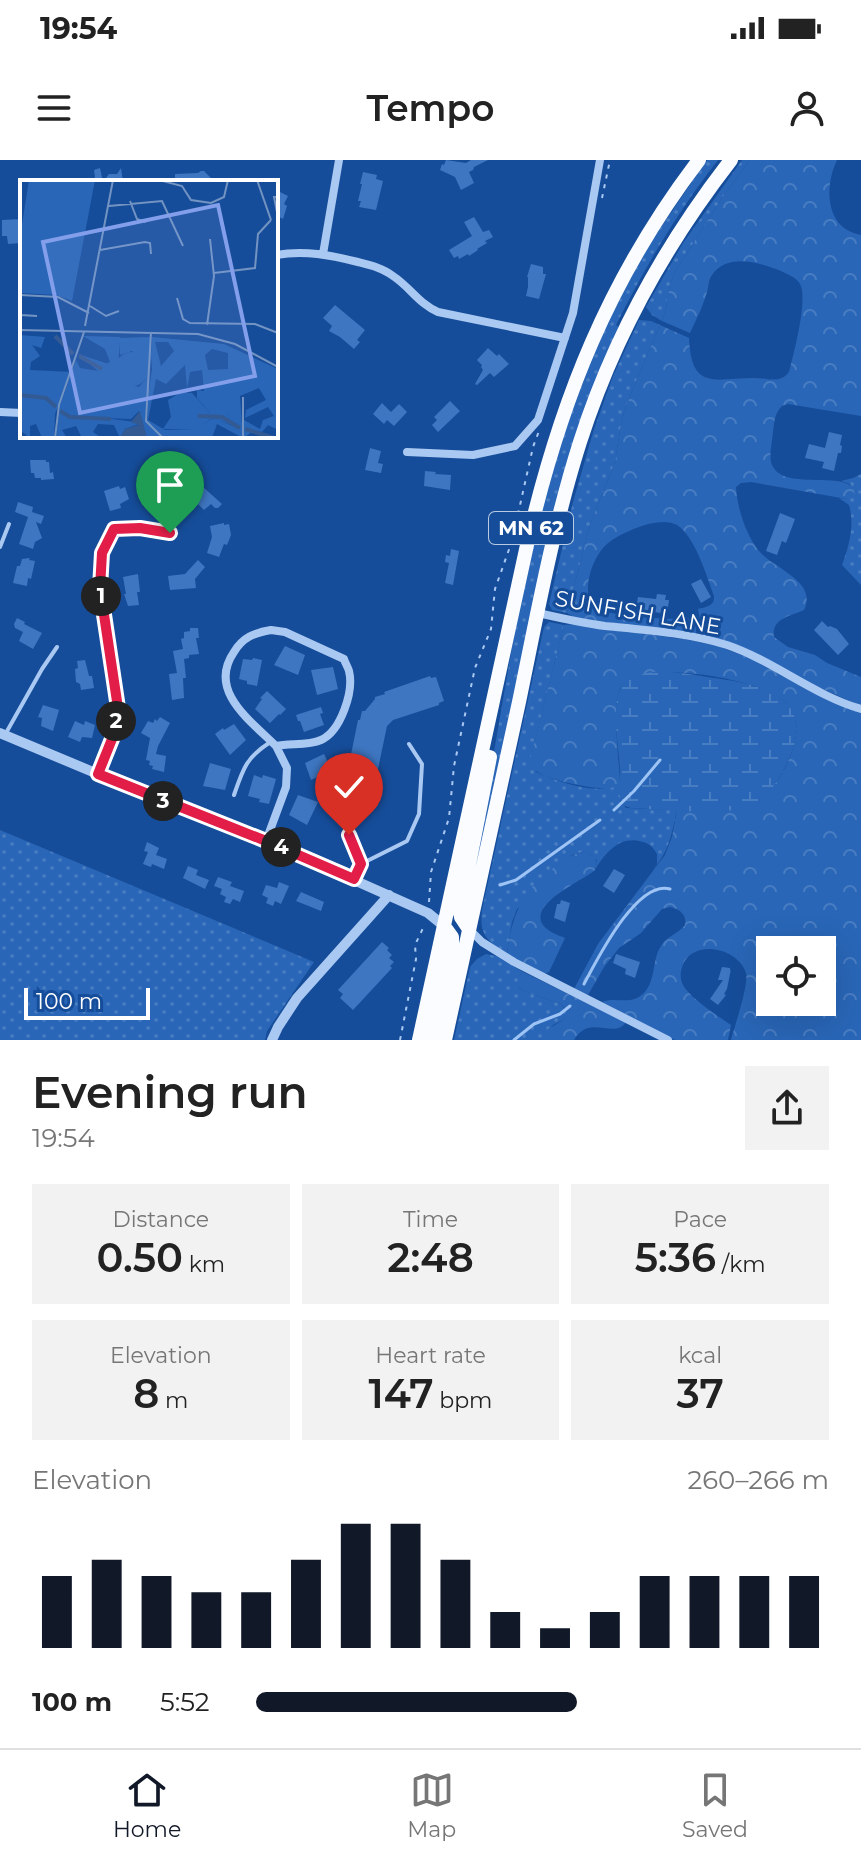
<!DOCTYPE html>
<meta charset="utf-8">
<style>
:root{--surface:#fff;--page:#f2f2f2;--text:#222;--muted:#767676;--line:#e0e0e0;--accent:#111827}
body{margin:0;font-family:Montserrat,sans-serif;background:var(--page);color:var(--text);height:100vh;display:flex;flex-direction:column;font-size:30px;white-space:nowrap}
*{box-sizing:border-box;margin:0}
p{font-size:26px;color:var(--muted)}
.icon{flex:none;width:44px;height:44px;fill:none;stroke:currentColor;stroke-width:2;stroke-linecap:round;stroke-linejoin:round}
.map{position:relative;height:880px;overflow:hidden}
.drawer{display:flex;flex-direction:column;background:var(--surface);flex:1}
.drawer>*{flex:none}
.buttons{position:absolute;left:756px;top:776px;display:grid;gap:16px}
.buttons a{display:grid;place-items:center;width:80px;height:80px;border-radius:0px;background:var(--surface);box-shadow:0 8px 32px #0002;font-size:40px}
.scale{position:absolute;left:24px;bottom:20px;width:126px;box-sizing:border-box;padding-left:8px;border:4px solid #fff;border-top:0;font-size:22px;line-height:28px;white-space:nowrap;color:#fff;-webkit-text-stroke:6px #164d9a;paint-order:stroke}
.pin{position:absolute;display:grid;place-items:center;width:68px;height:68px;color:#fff;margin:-82px -34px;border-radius:50% 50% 50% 0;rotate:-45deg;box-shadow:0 0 8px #0007}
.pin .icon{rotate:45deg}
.km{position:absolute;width:40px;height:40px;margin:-20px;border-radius:50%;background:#222;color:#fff;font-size:22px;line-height:40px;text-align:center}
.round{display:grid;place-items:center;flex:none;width:84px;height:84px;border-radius:0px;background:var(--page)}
.headline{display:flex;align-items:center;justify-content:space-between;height:136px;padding:0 32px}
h1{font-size:44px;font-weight:600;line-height:60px}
.metrics{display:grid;grid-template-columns:repeat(3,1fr);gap:12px;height:136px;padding:8px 32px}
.metrics div{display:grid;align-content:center;border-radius:0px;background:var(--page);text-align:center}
.metrics b{font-size:40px;font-weight:600}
.metrics small{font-size:22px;font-weight:400}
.metrics p{font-size:22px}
.chart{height:224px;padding:16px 32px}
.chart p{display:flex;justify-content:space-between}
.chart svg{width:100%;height:144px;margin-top:8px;stroke:var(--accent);stroke-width:6}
ul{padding:0 32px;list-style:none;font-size:26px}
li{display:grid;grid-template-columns:128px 96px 1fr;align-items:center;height:60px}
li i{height:20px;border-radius:10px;background:var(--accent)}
.status{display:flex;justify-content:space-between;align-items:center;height:56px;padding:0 40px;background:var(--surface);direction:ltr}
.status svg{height:22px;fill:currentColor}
header{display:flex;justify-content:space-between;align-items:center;height:104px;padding:0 32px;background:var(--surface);font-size:36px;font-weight:600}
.tab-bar{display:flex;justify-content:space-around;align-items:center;height:112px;border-top:2px solid var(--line);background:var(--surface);font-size:22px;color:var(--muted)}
.tab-bar a{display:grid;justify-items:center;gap:4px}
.tab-bar .selected{color:var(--accent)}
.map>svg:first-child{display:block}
.grass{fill:url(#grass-dots)}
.forest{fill:url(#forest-crowns);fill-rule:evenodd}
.wetland{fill:url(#wetland-marsh)}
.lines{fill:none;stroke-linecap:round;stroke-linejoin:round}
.stream{stroke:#9dc4f5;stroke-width:3}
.building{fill:#3e76c1}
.path{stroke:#aac9f2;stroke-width:2;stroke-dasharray:4 6;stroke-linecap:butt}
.service{stroke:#aac9f2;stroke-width:4}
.minor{stroke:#aac9f2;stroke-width:8}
.tertiary{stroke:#aac9f2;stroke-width:10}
.trunk{stroke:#fafcff;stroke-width:14}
.route-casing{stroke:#fff;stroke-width:16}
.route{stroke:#e11d48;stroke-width:10}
.labels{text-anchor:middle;stroke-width:6;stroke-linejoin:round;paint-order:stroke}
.shield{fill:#164d9a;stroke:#b9cae1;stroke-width:2}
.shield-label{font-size:20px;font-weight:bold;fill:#fff}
.street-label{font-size:22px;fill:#fff;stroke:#164d9a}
.inset-river{fill:none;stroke:#335a93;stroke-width:4}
.inset-road{fill:none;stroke:#7394c2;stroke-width:2}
.view{fill:#839eea;fill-opacity:0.15;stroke:#839eea;stroke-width:4}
.inset-edge{fill:none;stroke:#fff;stroke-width:4}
</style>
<div class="status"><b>19:54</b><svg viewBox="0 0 49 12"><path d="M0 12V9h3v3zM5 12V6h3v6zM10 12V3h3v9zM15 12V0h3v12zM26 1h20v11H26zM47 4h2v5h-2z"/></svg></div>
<header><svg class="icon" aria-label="menu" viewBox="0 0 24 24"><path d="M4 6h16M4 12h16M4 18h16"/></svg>Tempo<svg class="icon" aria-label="person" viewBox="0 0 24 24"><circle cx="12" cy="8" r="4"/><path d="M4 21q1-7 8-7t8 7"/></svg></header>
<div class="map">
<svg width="861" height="880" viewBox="0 0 861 880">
<defs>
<pattern id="grass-dots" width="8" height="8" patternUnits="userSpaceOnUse" patternTransform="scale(2)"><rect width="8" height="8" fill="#2966b7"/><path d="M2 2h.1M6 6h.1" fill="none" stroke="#497dc2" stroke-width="1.8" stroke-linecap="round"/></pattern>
<pattern id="forest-crowns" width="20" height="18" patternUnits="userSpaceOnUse" patternTransform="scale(2)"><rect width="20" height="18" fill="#2966b7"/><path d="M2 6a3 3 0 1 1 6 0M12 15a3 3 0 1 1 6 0" fill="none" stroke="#497dc2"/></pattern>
<pattern id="wetland-marsh" width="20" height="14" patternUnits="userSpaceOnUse" patternTransform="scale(2)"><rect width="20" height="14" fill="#2966b7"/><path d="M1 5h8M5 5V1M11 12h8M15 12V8" fill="none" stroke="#497dc2"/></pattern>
</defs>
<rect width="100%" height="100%" fill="#164d9a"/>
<path class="grass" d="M707 0H718C678 51 645 107 616 165L619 167 600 211 466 754 515 470 541 352 562 278 603 170 648 86Z
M742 0H750L722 38 676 110 670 124 666 149 662 161 652 155 646 147 683 83Z
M639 160 651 161 660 165 634 226 624 252 620 271 615 302 591 362 567 453 552 450 549 444 573 342 594 269 613 216Z
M861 314V425L842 405C849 386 855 365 849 345L839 338 847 339 855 333 850 324 841 321 853 318Z
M549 462 564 465 532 593 531 601 536 612C560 622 595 636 620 624V641L626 648 677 650C671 676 670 690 652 711L657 704V694C653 687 650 684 643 682 621 675 607 691 596 708L597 701 592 695 582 692 572 695 517 749 512 762 507 793C487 781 479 775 482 750L544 467Z
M0 670 314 802 267 871 265 880H0Z
M486 794 496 796 523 812 519 816V827L521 830 561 844 567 853 565 859 553 865 539 880H454L470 807 477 799Z"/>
<path class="forest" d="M750 0H837C824 27 825 69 861 75V256L788 244 782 246C773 254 774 268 772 280 771 288 769 298 772 305 783 330 834 312 853 327L855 334 852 338 847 339 751 322 741 323 736 327C737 348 746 375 759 391 774 409 818 421 804 450 791 456 771 458 774 477L788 487 815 495 827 503 861 517V546L703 476 698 449C706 447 715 446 714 436 707 417 695 376 677 365 660 355 621 372 607 384 592 397 582 429 592 447 616 458 670 460 696 458V475L576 458 567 453 591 362 615 302 620 271 624 252 634 226 660 165 689 178C691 232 716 218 754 218 768 218 780 224 789 212 794 193 807 143 801 126 798 118 789 115 781 111 761 103 727 92 712 115 708 120 709 126 707 132 703 146 696 160 690 173L662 161 666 149 670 124 676 110 722 38Z
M576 464 695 481 720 487 752 499 861 552V880H731C735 865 749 824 746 813 738 787 691 778 682 807 680 813 680 819 683 825 690 838 719 857 731 865L728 880H675L602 842C614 837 627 844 639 837 657 826 651 801 661 786 667 776 678 774 685 765 687 755 680 749 670 747L662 749 641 773 619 788 604 807 588 835 574 829 598 784 665 695 672 677 677 650C700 650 728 654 750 645 774 636 800 589 796 563 795 555 790 548 785 542 763 519 643 498 622 526 610 542 620 603 620 624 616 626 614 628 608 628 595 630 540 619 533 608 530 604 531 601 531 596L564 465ZM770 790H822V842H770Z
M584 692 594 696 597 703 595 710C583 721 528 743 543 765 548 772 558 775 565 778L549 812 544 814 507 794C512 754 522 730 556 706 565 700 573 693 584 692Z
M523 812 626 862C615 880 589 853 574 880H539L548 869 565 859 566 850 561 844 521 830 517 823 519 816Z"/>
<path class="wetland" d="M653 512C673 511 694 515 714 518 769 525 820 541 785 607 777 623 764 641 748 647 720 656 662 649 631 648L622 645C617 635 621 621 620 609 619 587 609 541 624 523 631 515 644 514 653 512Z"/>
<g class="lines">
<path class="stream" d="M614 650 634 631 660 600
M500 725 516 720 600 660
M584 824C597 800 637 719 670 729
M514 880 534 864 560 854 570 846"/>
</g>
<path class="building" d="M446 0 466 3 471 0H488L474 7 473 10 469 12 474 23 461 30 455 17 440 10 442 4 444 5Z
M100 8 103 22 109 14H117L121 8 123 22H92L95 17 94 10Z
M201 11H204L215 22H175V14L198 13Z
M363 12 377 15 376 19 383 21 376 50 359 47 361 41H358L362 24H360Z
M278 31 288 36 284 44 287 46 283 59 276 55V35Z
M474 57 483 72 489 70 493 77 485 81 487 83 477 89 478 90 469 96 468 94 459 99 458 96 454 98 449 90 472 76 464 62Z
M22 59 21 83 8 84 7 76H2V60Z
M531 104 543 107V114H546L539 139 526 136 528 127V117H527Z
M335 145 365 170 357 180 360 182 354 189 340 177 329 171 332 166 323 158Z
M488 188 497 196 499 194 509 204 494 217 490 213 477 225 475 224 483 210 481 207 482 205 477 200Z
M450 241 460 251 438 272 432 265 437 260 434 257Z
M382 243 391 252 399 244 407 252 394 266 387 260 384 264 373 254Z
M829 272 842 275 840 285 842 286 841 293H838L834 311 822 308 824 302 805 298 809 284 825 288Z
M370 288 381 291 378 303 383 304 381 313 365 310Z
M30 300H46V302H49L50 313 53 312 54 319 41 320V318H35L34 313H31Z
M425 311 436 312 435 314 451 315 450 330 424 326Z
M153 315 178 320 173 340 163 338 164 335 150 331Z
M119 326 120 329 125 327 129 339 120 344 121 348 110 351 104 331Z
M202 326 222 344 218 348H215L211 344 204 350 198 344 194 348 187 341Z
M18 342 33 347 32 352 44 356 41 364 36 362 42 378 35 382 33 389 19 384 28 357 15 352Z
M780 353 795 359 786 383 782 381 777 395 766 391Z
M224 363V365L229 364 231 375 227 385 224 384 219 397 207 393 212 377 210 366Z
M451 389 459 391 453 425 445 423 449 403 445 402 446 395 450 396Z
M30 398 29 400 35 401 31 419 28 418 27 426 13 423 17 406H20L22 399Z
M198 400 205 407 195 419 196 428 170 430 168 416 185 414Z
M138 414 140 432H137L139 445 128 446 124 434H126L123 417Z
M701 419 711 437 701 443 691 424Z
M657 434 666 435 665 440H669L667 454 636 449 638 437 656 439Z
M17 458 25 462 24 464 42 473 33 489 19 481 23 472 15 468 14 464Z
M822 461 828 467 830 466 837 469 849 484 838 495 814 470Z
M190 468H198L199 478H196L199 494 189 495V498L184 499 186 518H183L184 538 172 540 169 514 177 513 173 491 183 489 181 479 184 478V472L190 471Z
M285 486 305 495 298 515 274 505Z
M253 498 262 500 257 526 247 524V521L239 519 243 499 252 500Z
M85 500 89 516H92L94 528 81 530 80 524 76 522 75 509 78 508 77 501Z
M333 507 338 529 317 535 311 510Z
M430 516 431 518 436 517 444 541 439 543V545L393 560 387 566 374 628H372L371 634 346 629 347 614 358 560H360L362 551H365L375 539V537L385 534 384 532Z
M267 531 286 549 280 555 279 554 270 563 255 549 262 539 260 538Z
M43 545 59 550 53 571 41 566 42 558 38 557Z
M321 547 323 553 320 554 324 565 304 572 300 561H298L296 555Z
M160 557 170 563 158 586 156 594 166 596 164 612 152 609 153 606 149 605 150 601 146 600 150 578 141 573 148 561 153 563 155 559 157 561Z
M75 561 84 565 85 561 95 565 92 578 82 577 80 582 68 577Z
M234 564 246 580 230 595 215 574 223 568 224 570Z
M324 594 328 602 330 601 334 609 311 620 305 603Z
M210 603 231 609 225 630 203 626Z
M254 615 262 618 263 615 276 619 269 644 259 642 260 639 248 636Z
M298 635 318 642 307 665 289 655Z
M147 682 159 688 156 695 167 699 164 709 152 704 151 707 143 704 148 692 144 691Z
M188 706 198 710 196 715 209 720 205 729 183 718Z
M614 709 625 715 614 733 603 726Z
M218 717 232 722 230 726 244 731 240 742 233 739 230 744 224 742 226 737 220 734 222 729 214 726Z
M279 722 289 726 281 744 275 741 273 746 266 743 268 738 262 735 266 725 277 728Z
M301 732 324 742 321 751 296 741Z
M561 740 570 743 565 762 554 758 557 744H560Z
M382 782 389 788 387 790 392 795 389 798 394 802 390 806 392 808 353 850 340 838 343 834 338 830Z
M616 794 640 802 635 818 625 814 626 809 613 803Z
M722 807 730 808V811L731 809 727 829 724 834 726 835 718 845 710 839 723 820H718Z"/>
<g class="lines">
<path class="path" d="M602 38 610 0
M429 742 431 712 449 658 454 606 475 508 491 469 495 429 512 381 533 287 539 271
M400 880 416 799 415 785 425 764"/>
<path class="service" d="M0 387 9 364
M6 573 42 509 57 487
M234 635C243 609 246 598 269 583
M354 642 349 675 361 704
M355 717 361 704 407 681 419 654 422 604 409 584"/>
<path class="minor" d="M323 94 339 0
M276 95C305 90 330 95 358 102 370 105 383 108 393 116 410 127 419 144 438 152L565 178
M0 252 22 253
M407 292 473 295 515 286 538 260 573 153 600 0
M538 453C560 458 582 463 605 466 646 470 688 473 727 485 774 501 813 535 861 549
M271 470 285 472 344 499C345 503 348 507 349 511 354 531 341 571 321 580 308 586 290 583 276 586 251 561 207 531 234 492 243 477 254 473 271 470Z
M98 614 114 574 118 548 100 428 102 393 114 369 140 368 170 373
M266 681 286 627 287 608 276 586
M470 770 482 782 514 802 668 880"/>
<path class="tertiary" d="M0 573 186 651 266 681 428 753 444 766
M272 880 278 867 297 838 389 735"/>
<path class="trunk" d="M469 769 461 757 460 751 490 597
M419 880 527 385C560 241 609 118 699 0
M433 880 452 785V777L444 766
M445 880C470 767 494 655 519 542 537 455 553 367 580 282 613 179 665 85 731 0"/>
</g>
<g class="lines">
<defs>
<path id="route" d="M170 373 140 368 114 369 102 393 100 428 118 548 114 574 98 614 266 681 354 719 361 704 349 675"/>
</defs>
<use href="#route" class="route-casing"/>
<use href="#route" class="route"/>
</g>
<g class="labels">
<rect class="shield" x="489" y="352" width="84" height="32" rx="6"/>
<g class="shield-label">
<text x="531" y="375">MN 62</text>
</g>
<g class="street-label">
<text transform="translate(638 452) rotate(10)" y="8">SUNFISH LANE</text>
</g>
</g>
<g transform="translate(20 20)">
<rect width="258" height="258" fill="#164d9a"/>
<path d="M9 0H75L52 121 36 115 0 113V57ZM63 156 100 157 98 187H90L84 185 90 182 85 169Z" fill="#2966b7"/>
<path d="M0 155 25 157 21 168 12 165 20 176 11 182 10 190 52 192 35 234 34 258H22L16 244 10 246V258L0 250ZM130 157 132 189 125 239 142 258H127L119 231 111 239 85 238 122 243 105 249 100 258 94 245 78 244 73 252 82 258H62L56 246 42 250 47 258H36L40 225 56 180 60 188 78 191 58 174 98 187 103 203 119 207 126 199 125 181 112 171 100 175 99 158ZM132 157 204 164 258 189V250L248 245 242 252 234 250 224 258V240L240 249 243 240 254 236 248 227 225 238 226 230 246 220 239 208 220 216 223 258 197 244 192 258H144L127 242ZM135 162H148L154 171 141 186ZM192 169 208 173V189L188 190 185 175ZM165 185 167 209 170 192 182 190 184 211 177 210V218L190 233H206L220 249 194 238 173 249 145 250 128 240 136 199 146 204Z" fill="#2966b7" fill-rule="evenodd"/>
<path d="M95 189a17 17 0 1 1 34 0a17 17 0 1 1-34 0ZM161 212 172 213 190 233H206L220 248 193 238 175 249H143L151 237 148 220Z" fill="#2966b7"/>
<path d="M120 231 127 258H100L105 249 119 245 111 242Z" fill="#335a93"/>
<path class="inset-river" d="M35 156 53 174M59 176 82 189M0 215 26 218 36 227M40 231 50 237 91 239M178 236 202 237 220 248M225 249 254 258"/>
<path class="inset-road" d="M139 0 162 6 171 20 191 23 204 17 208 0M237 0 251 40M110 21 117 39 126 42M89 26 142 21 163 66M257 40V17H254L257 32M80 70 125 62 130 63 131 74M194 93 235 88 238 54 251 40M0 115 38 117 69 133M1 115V135L17 136M157 118 163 139 170 143 235 144 258 153M70 126 86 136 99 131M187 145 194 96 190 59M65 146 93 0M0 150 178 154 215 164 258 187M131 152 126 241 143 258M223 217V258M35 258 39 225 64 152"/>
<path class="view" d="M198 25 235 196 60 233 23 62Z"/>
<rect width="258" height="258" class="inset-edge"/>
</g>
</svg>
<div class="buttons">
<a><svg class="icon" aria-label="locate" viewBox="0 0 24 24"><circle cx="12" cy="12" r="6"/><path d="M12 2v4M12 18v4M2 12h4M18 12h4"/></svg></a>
</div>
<div class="scale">100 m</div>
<div class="pin" style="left:170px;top:373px;background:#1e9e55"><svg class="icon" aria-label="arrive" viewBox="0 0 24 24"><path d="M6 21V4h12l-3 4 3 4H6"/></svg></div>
<div class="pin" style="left:349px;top:675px;background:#d93025"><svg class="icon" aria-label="check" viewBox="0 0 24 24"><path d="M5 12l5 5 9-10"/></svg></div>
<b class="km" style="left:101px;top:436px">1</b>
<b class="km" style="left:116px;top:561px">2</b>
<b class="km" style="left:163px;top:641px">3</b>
<b class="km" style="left:281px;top:687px">4</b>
</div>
<section class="drawer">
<div class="headline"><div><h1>Evening run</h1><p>19:54</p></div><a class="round"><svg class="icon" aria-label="share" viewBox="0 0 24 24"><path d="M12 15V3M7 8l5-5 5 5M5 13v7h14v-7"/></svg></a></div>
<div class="metrics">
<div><p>Distance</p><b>0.50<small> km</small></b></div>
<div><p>Time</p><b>2:48</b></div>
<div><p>Pace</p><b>5:36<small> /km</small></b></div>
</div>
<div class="metrics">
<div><p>Elevation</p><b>8<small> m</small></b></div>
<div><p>Heart rate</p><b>147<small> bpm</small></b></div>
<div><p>kcal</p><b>37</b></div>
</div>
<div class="chart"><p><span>Elevation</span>260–266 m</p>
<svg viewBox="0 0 160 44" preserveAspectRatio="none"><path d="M5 44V22M15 44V17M25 44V22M35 44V27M45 44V27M55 44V17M65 44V6M75 44V6M85 44V17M95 44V33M105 44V38M115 44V33M125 44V22M135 44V22M145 44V22M155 44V22"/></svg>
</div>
<ul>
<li><b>100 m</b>5:52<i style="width:56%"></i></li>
</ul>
</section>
<nav class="tab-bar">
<a class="selected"><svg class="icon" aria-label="home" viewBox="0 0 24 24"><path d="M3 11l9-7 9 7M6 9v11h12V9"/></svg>Home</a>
<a><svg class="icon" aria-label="map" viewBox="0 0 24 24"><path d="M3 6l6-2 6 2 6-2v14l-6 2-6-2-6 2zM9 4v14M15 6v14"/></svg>Map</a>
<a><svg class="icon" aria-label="saved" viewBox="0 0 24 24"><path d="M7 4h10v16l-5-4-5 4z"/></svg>Saved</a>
</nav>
